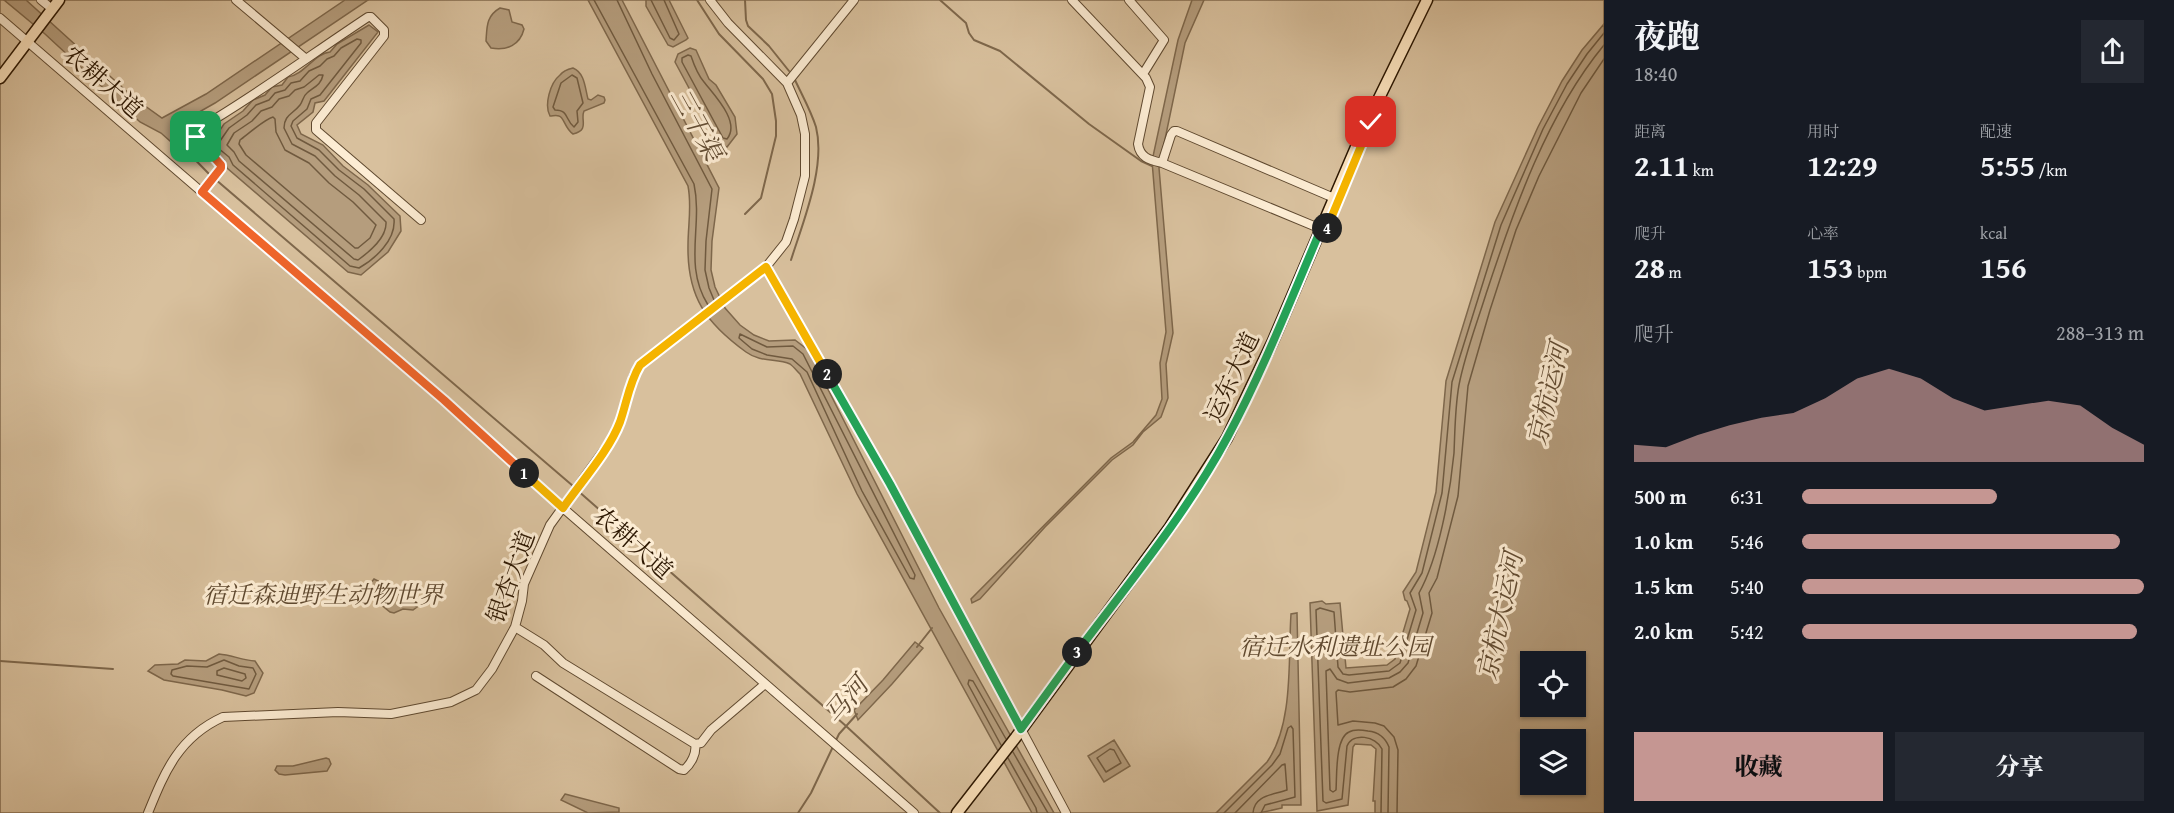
<!DOCTYPE html>
<html lang="zh">
<meta charset="utf-8">
<style>
:root{--surface:#171b24;--page:#242831;--text:#f1f3f6;--muted:#9ea1a6;--accent:#c59692}
body{margin:0;font-family:"Gentium Book Plus","Noto Serif SC",serif;background:var(--page);color:var(--text);height:100vh;display:flex;flex-direction:column;font-size:22px;white-space:nowrap}
*{box-sizing:border-box;margin:0}
p{font-size:20px;color:var(--muted)}
.icon{flex:none;width:33px;height:33px;fill:none;stroke:currentColor;stroke-width:2;stroke-linecap:round;stroke-linejoin:round}
.map{position:relative;flex:1;overflow:hidden}
.side{display:flex;flex-direction:column;background:var(--surface);width:570px}
.side>*{flex:none}
.controls{position:absolute;left:1520px;top:651px;display:grid;gap:12px}
.controls a{display:grid;place-items:center;width:66px;height:66px;border-radius:0px;background:var(--surface);box-shadow:0 2px 4px #0004;font-size:30px}
.pin{position:absolute;display:grid;place-items:center;width:51px;height:51px;color:#fff;margin:-26px;border-radius:12px;box-shadow:0 3px 9px #0006}
.km{position:absolute;width:30px;height:30px;margin:-15px;border-radius:50%;background:#222;color:#fff;font-size:16px;line-height:30px;text-align:center}
.round{display:grid;place-items:center;flex:none;width:63px;height:63px;border-radius:0px;background:var(--page)}
.headline{display:flex;align-items:center;justify-content:space-between;height:102px;padding:0 30px}
h1{font-size:33px;font-weight:800;line-height:45px}
.figures{display:grid;grid-template-columns:repeat(3,1fr);gap:9px;height:102px;padding:6px 30px}
.figures div{display:grid;align-content:center}
.figures b{font-size:30px;font-weight:800}
.figures small{font-size:16px;font-weight:400}
.figures p{font-size:16px}
.chart{height:168px;padding:12px 30px}
.chart p{display:flex;justify-content:space-between}
.chart svg{width:100%;height:108px;margin-top:6px;fill:var(--accent);opacity:.7}
.cta{display:flex;gap:12px;margin-top:auto;padding:12px 30px}
.cta a{flex:1;height:69px;border-radius:0px;background:var(--accent);color:#111;font-size:24px;font-weight:800;line-height:69px;text-align:center}
.cta a+a{background:var(--page);color:var(--text)}
ul{padding:0 30px;list-style:none;font-size:20px}
li{display:grid;grid-template-columns:96px 72px 1fr;align-items:center;height:45px}
li i{height:15px;border-radius:8px;background:var(--accent)}
main{display:flex;flex:1;min-height:0}
.map>svg:first-child{display:block}
.green{fill:#d8c09d;stroke:#826b4f;stroke-width:1.5;fill-rule:evenodd}
.water{fill:#b59d7d;stroke:#7e674b;stroke-width:1.5;fill-rule:evenodd}
.lines{fill:none;stroke-linecap:round;stroke-linejoin:round}
.shore{stroke:#705a3f;stroke-width:1.5}
.stream{stroke:#7e674b;stroke-width:2}
.minor-casing{stroke:#5f4930;stroke-width:10}
.major-casing{stroke:#2b1601;stroke-width:13}
.minor{stroke:#fdedd4;stroke-width:8}
.major{stroke:#fce3bd;stroke-width:10}
.split-1-casing{stroke:#fff;stroke-width:12}
.split-2-casing{stroke:#fff;stroke-width:12}
.split-3-casing{stroke:#fff;stroke-width:12}
.split-4-casing{stroke:#fff;stroke-width:12}
.split-5-casing{stroke:#fff;stroke-width:12}
.split-1{stroke:#f0652b;stroke-width:8}
.split-2{stroke:#f5b400;stroke-width:8}
.split-3{stroke:#22a559;stroke-width:8}
.split-4{stroke:#22a559;stroke-width:8}
.split-5{stroke:#f5b400;stroke-width:8}
.labels{text-anchor:middle;stroke-width:6;stroke-linejoin:round;paint-order:stroke}
.street-label{font-size:24px;fill:#2b1601;stroke:#fdedd4}
.park-label{font-size:24px;font-style:italic;fill:#5f4930;stroke:#fdedd4}
.water-label{font-size:26px;font-style:italic;fill:#624c33;stroke:#fdedd4}
</style>
<main>
<div class="map">
<svg width="1604" height="813" viewBox="0 0 1604 813">
<rect width="100%" height="100%" fill="#fce3bd"/>
<filter id="stains"><feTurbulence type="fractalNoise" baseFrequency=".00333" numOctaves="4"/><feColorMatrix values="0 0 0 0 .2 0 0 0 0 .09 0 0 0 0 .02 0 0 0 .5 -.17"/></filter>
<radialGradient id="worn" r=".72"><stop offset=".6" stop-color="#630" stop-opacity="0"/><stop offset="1" stop-color="#630" stop-opacity=".3"/></radialGradient>
<path class="green" d="M0 0H1604V813H0ZM1530 662H1575V706H1530ZM1530 740H1575V784H1530Z"/>
<path class="water" d="M4 0H26L134 98 162 118 206 94 345 0H368L215 103 185 120 174 132 175 136 170 141 161 133 140 122 45 34Z
M588 0H622L719 188 712 241 711 270 715 287 725 308 740 325 754 335 769 341 795 340 808 350 939 608 1054 813H1032L857 494 800 374C797 371 793 366 790 364 777 358 761 363 746 352 706 323 687 297 688 245 688 225 692 206 688 186Z
M646 0H669L688 38 686 40 673 47 668 45 646 6Z
M1192 0H1204L1185 43 1159 168 1173 333 1166 364 1168 398 1161 417 1143 432 1133 445 1112 460 1045 527 980 599 972 603 971 599 1111 458 1133 442 1156 415 1162 399 1160 363 1166 332 1152 161 1178 40Z
M500 8 509 10 512 22 522 25 524 29C520 45 507 51 491 48L486 41C487 27 486 16 500 8Z
M1604 24V813H1375V801H1373L1376 749 1371 745 1355 744 1353 747 1348 805 1317 811 1310 603 1322 601 1326 604 1340 603 1346 668 1387 665 1395 659 1410 609 1407 601 1405 600 1403 592 1416 572 1436 492 1446 381 1495 222 1538 127 1562 81 1582 50ZM1530 662H1575V706H1530ZM1530 740H1575V784H1530Z
M369 25 378 32 324 101 315 103 313 112 297 125 301 134 323 145 343 166 368 185 400 216 401 231 388 252 361 275 348 272 227 168 224 160 213 154 214 139 224 124 243 111 253 100 265 95 272 87 282 85 288 77C304 75 315 53 330 52L337 44Z
M690 48 696 50 709 79 716 85 735 117 737 134 727 147 719 144 675 62 678 54Z
M573 68C585 73 585 88 588 99L591 100 598 95 604 97 605 100 604 103 584 111C580 120 590 130 573 134 565 129 564 117 559 116 556 115 553 116 550 116 544 105 550 83 560 75 563 71 569 69 573 68Z
M374 579 378 581 417 607 413 610 403 609 394 613 390 612 368 594 370 584Z
M1297 613 1301 805H1282V808L1259 813H1216L1267 762C1294 724 1288 658 1291 614Z
M915 642 923 648 892 684 858 720 854 710 883 680Z
M219 654C231 655 242 660 255 661L263 673 254 693 246 696 222 690 164 680 148 671 155 665 178 664 185 660 206 661Z
M1114 740 1130 766 1104 782 1088 756Z
M326 758 329 759 331 764 327 771 285 775 279 774 275 770 277 766H293Z
M565 794 619 808V812L588 813 561 800Z"/>
<g class="lines">
<path class="shore" d="M594 0 694 184C703 226 683 265 708 305
M617 0 652 74 712 189 706 241 705 270 709 288 714 300
M651 0 670 38 674 40 679 34 664 0
M357 39 361 40V43L320 95 311 99 307 109 293 121 291 126 297 138 319 150 339 170 364 189 394 219C396 240 375 259 359 268L350 266 233 165 229 157 218 148 220 141 229 128 247 115 256 105 269 100 275 93 285 90 291 83 300 81 309 71 320 66 327 59 334 56 341 48Z
M688 55 691 56C694 65 698 75 704 82 714 95 741 122 727 139L723 138 682 62V58Z
M319 75H323C321 85 314 87 307 93 303 96 303 101 300 105 293 114 284 115 284 128L292 144 315 156 335 176 359 195 386 222C387 238 369 252 358 260L354 259 239 161 234 152 227 145 234 133 252 121 261 111 272 107 279 99 289 96 295 90 304 87Z
M572 75 577 78 583 103 577 111 578 122 574 127C565 120 569 110 555 110L553 107 561 83Z
M273 117 275 119 276 132 285 150 309 163 329 183 353 202 376 225 370 238 358 248H355L246 155 239 144 240 140C248 134 265 119 273 117Z
M740 334 767 347 793 346 803 354 915 575 914 579 910 578 862 491 807 372 792 359 767 355 752 349 739 338Z
M224 660 239 666 253 668 256 674 249 689 173 676 171 674 172 670 187 666 207 667Z
M224 668 245 674 246 678 242 681 217 675V671Z
M1001 745 968 684 969 680 973 681 1006 739
M1110 749 1114 750 1121 763 1106 772 1097 758Z
M1013 752 1048 813
M1008 758 1036 808 1037 813
M1224 813 1272 765 1280 754 1288 728 1291 726 1293 729 1295 797 1265 805 1261 813
M1235 813 1282 765 1285 764 1287 790C1273 795 1254 795 1253 813
M1381 813 1382 749C1376 736 1353 732 1347 746L1342 799 1326 803 1323 801 1316 610 1320 608 1334 612 1338 667 1343 674 1349 675 1389 671 1400 663 1416 610 1410 593 1422 573 1442 493 1452 382 1501 225 1543 129 1567 84 1587 54 1604 33
M1388 813 1389 747C1385 737 1378 732 1368 731 1362 730 1354 729 1349 732 1335 738 1337 776 1336 790L1333 792 1330 790 1326 671 1330 669 1337 679 1348 683 1389 678 1400 672 1408 663 1423 613 1419 593C1439 557 1450 494 1454 453 1455 430 1455 407 1459 385 1465 354 1477 323 1486 294 1514 209 1547 114 1604 45
M1397 813 1398 750 1394 737 1384 726 1375 723 1353 721 1338 725 1336 692 1338 690 1350 692 1393 687 1406 679 1416 666 1432 613 1429 593 1437 578 1458 496 1468 386 1490 310 1516 230 1539 176 1581 93 1604 59"/>
<path class="stream" d="M697 0 719 34 763 79 772 94 776 121V136L761 198 745 214
M745 0 746 20 748 26 769 46 789 71
M940 0 966 23 969 33 974 40 1000 51 1089 124 1141 161 1152 166
M173 137 211 176
M215 179 573 486
M791 260C803 222 826 167 816 127 811 111 802 95 795 80
M577 490 846 726 940 813
M917 647 932 628
M0 661 113 669
M798 813 811 793 839 734 857 714"/>
<defs>
<path id="minor" d="M41 0 52 9
M236 0 305 58
M1072 0 1146 78 1150 87 1138 144C1140 158 1150 160 1162 163
M1129 0 1164 40 1143 74
M0 18 443 400 563 508 914 813
M787 83 854 0
M202 192 221 168V165L199 141 197 133 200 128C258 94 312 54 368 17H371L384 30V36L316 123V130L421 220
M1326 231 1162 163 1171 135 1174 131H1177L1334 198
M766 267 890 484 1066 813
M515 627 544 645 563 663 695 744 701 743 711 730 765 684
M536 676 679 769 684 770C691 764 697 753 695 744
M148 813C165 771 179 737 223 717L338 712 391 714 451 702 476 690 492 669 515 627 522 601 524 584 550 525 610 442 620 422 634 375 640 365 766 267 786 242 794 219 805 176V134L801 115 787 83 728 23 710 0"/>
<path id="major" d="M0 78 59 0
M957 813 1016 737 1170 527 1227 438 1273 341 1362 133 1427 0"/>
</defs>
<use href="#minor" class="minor-casing"/>
<use href="#major" class="major-casing"/>
<use href="#minor" class="minor"/>
<use href="#major" class="major"/>
</g>
<g class="lines">
<defs>
<path id="split-1" d="M196 137 221 165V168L202 192 444 400 524 473"/>
<path id="split-2" d="M524 473 563 508C581 482 609 451 620 422 627 402 629 383 640 365L766 267 827 374"/>
<path id="split-3" d="M827 374 890 484 1021 729 1077 652"/>
<path id="split-4" d="M1077 652C1129 583 1186 514 1227 438 1263 371 1291 299 1321 229L1326 231 1327 228"/>
<path id="split-5" d="M1327 228 1371 122"/>
</defs>
<use href="#split-1" class="split-1-casing"/>
<use href="#split-2" class="split-2-casing"/>
<use href="#split-3" class="split-3-casing"/>
<use href="#split-4" class="split-4-casing"/>
<use href="#split-5" class="split-5-casing"/>
<use href="#split-1" class="split-1"/>
<use href="#split-2" class="split-2"/>
<use href="#split-3" class="split-3"/>
<use href="#split-4" class="split-4"/>
<use href="#split-5" class="split-5"/>
</g>
<g class="labels">
<g class="street-label">
<text transform="translate(103 82) rotate(41)" y="8">农耕大道</text>
<text transform="translate(1232 377) rotate(-65)" y="8">运东大道</text>
<text transform="translate(633 543) rotate(41)" y="8">农耕大道</text>
<text transform="translate(511 577) rotate(-70)" y="8">银杏大道</text>
</g>
<g class="park-label">
<text x="323" y="603">宿迁森迪野生动物世界</text>
<text x="1335" y="655">宿迁水利遗址公园</text>
</g>
<g class="water-label">
<text transform="translate(697 124) rotate(61)" y="9">三干渠</text>
<text transform="translate(1548 394) rotate(-77)" y="9">京杭运河</text>
<text transform="translate(1500 616) rotate(-78)" y="9">京杭大运河</text>
<text transform="translate(846 700) rotate(-50)" y="9">马河</text>
</g>
</g>
<rect width="100%" height="100%" filter="url(#stains)"/>
<rect width="100%" height="100%" fill="url(#worn)"/>
</svg>
<div class="controls">
<a><svg class="icon" aria-label="locate" viewBox="0 0 24 24"><circle cx="12" cy="12" r="6"/><path d="M12 2v4M12 18v4M2 12h4M18 12h4"/></svg></a>
<a><svg class="icon" aria-label="layers" viewBox="0 0 24 24"><path d="M12 4l9 5-9 5-9-5zM3 14l9 5 9-5"/></svg></a>
</div>
<div class="pin" style="left:196px;top:137px;background:#1e9e55"><svg class="icon" aria-label="arrive" viewBox="0 0 24 24"><path d="M6 21V4h12l-3 4 3 4H6"/></svg></div>
<div class="pin" style="left:1371px;top:122px;background:#d93025"><svg class="icon" aria-label="check" viewBox="0 0 24 24"><path d="M5 12l5 5 9-10"/></svg></div>
<b class="km" style="left:524px;top:473px">1</b>
<b class="km" style="left:827px;top:374px">2</b>
<b class="km" style="left:1077px;top:652px">3</b>
<b class="km" style="left:1327px;top:228px">4</b>
</div>
<section class="side">
<div class="headline"><div><h1>夜跑</h1><p>18:40</p></div><a class="round"><svg class="icon" aria-label="share" viewBox="0 0 24 24"><path d="M12 15V3M7 8l5-5 5 5M5 13v7h14v-7"/></svg></a></div>
<div class="figures">
<div><p>距离</p><b>2.11<small> km</small></b></div>
<div><p>用时</p><b>12:29</b></div>
<div><p>配速</p><b>5:55<small> /km</small></b></div>
</div>
<div class="figures">
<div><p>爬升</p><b>28<small> m</small></b></div>
<div><p>心率</p><b>153<small> bpm</small></b></div>
<div><p>kcal</p><b>156</b></div>
</div>
<div class="chart"><p><span>爬升</span>288–313 m</p>
<svg viewBox="0 0 160 44" preserveAspectRatio="none"><path d="M0 44V37L10 38L20 33L30 29L40 26L50 24L60 18L70 10L80 6L90 10L100 18L110 23L120 21L130 19L140 21L150 30L160 37V44z"/></svg>
</div>
<ul>
<li><b>500 m</b>6:31<i style="width:57%"></i></li>
<li><b>1.0 km</b>5:46<i style="width:93%"></i></li>
<li><b>1.5 km</b>5:40<i style="width:100%"></i></li>
<li><b>2.0 km</b>5:42<i style="width:98%"></i></li>
</ul>
<div class="cta"><a>收藏</a><a>分享</a></div>
</section>
</main>
